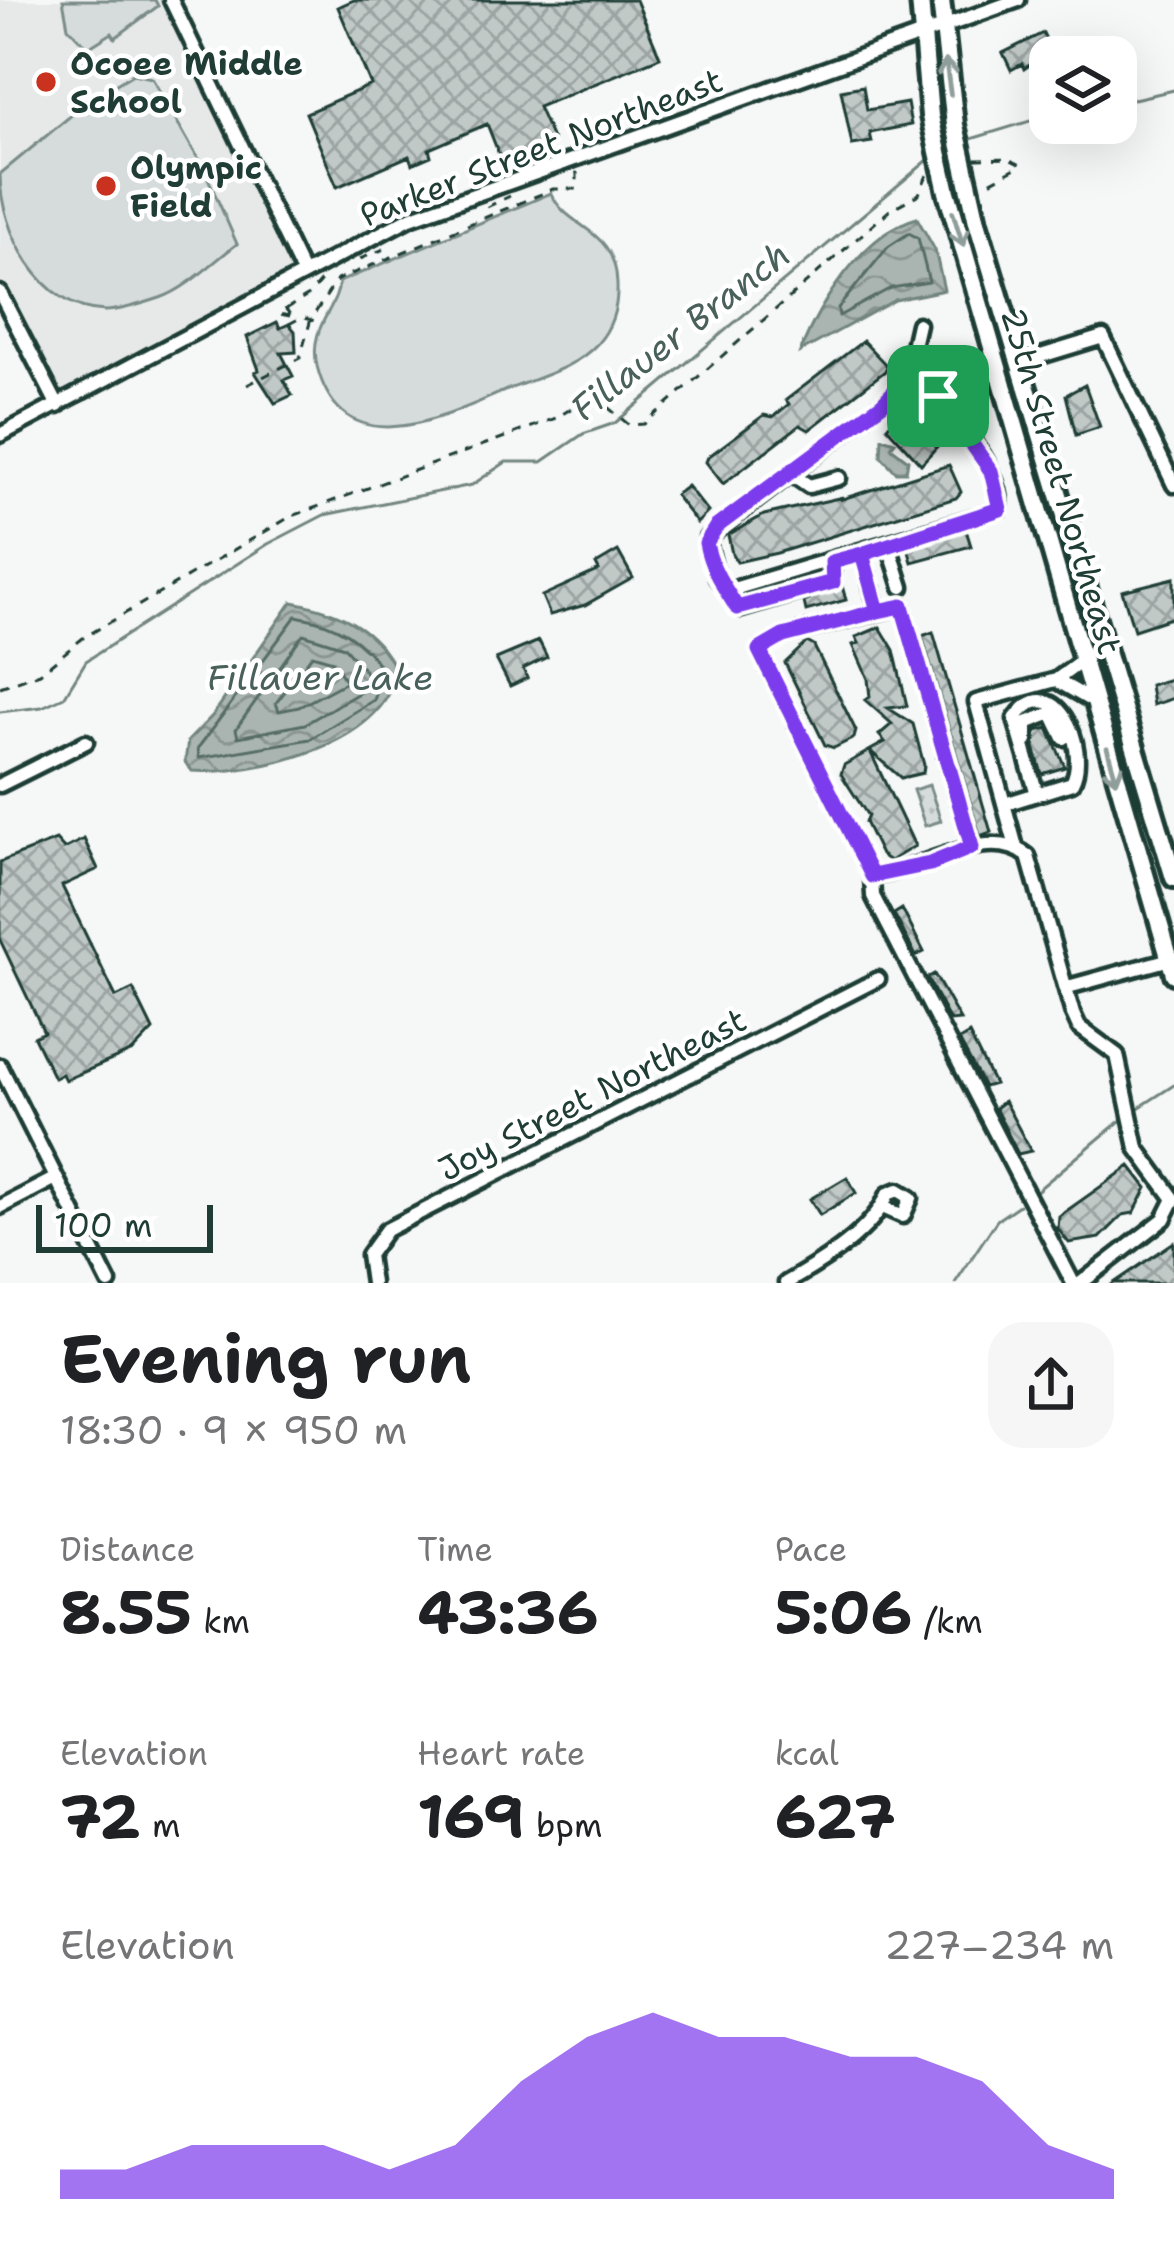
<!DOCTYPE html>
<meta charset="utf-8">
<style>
:root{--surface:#fff;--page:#f6f6f6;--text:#202124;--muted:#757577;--accent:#7c3aed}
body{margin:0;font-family:"Shantell Sans",sans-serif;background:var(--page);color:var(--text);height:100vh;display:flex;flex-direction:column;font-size:45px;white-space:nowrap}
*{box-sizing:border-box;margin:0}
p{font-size:39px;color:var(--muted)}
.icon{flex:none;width:66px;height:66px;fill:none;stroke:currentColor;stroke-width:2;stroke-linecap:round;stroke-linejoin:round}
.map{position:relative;height:1283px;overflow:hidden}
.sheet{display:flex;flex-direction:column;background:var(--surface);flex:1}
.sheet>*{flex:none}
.controls{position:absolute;left:1029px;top:36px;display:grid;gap:24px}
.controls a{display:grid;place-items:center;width:108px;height:108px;border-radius:24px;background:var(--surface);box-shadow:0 12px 48px #0002;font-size:60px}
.scale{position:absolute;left:36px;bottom:30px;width:177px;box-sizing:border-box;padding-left:12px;border:6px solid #1f3d34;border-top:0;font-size:33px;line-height:42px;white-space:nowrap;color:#1f3d34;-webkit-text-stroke:9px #fff;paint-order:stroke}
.pin{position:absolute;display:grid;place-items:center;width:102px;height:102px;color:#fff;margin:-51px;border-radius:24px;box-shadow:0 6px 18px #0006}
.round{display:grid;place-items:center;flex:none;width:126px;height:126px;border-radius:36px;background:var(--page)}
.headline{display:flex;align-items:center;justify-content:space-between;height:204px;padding:0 60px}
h1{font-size:66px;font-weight:700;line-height:90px}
.stats{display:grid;grid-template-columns:repeat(3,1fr);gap:18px;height:204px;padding:12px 60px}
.stats div{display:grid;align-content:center}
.stats b{font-size:60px;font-weight:700}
.stats small{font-size:33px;font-weight:400}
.stats p{font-size:33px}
.chart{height:336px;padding:24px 60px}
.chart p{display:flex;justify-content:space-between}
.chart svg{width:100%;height:216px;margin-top:12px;fill:var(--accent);opacity:.7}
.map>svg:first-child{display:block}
.built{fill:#e6e9e8}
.park{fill:url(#park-dots);stroke:#7a8c88;stroke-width:3}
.pitch{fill:#d6dcdb;stroke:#7a8c88;stroke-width:3}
.water{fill:url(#water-waves);stroke:#72857f;stroke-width:3}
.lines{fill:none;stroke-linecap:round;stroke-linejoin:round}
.shore{stroke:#576d66;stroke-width:3}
.stream{stroke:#72857f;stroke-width:3}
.building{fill:url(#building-cross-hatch);stroke:#1f3d34;stroke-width:3}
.minor-casing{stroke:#1f3d34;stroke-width:21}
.highway-casing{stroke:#1f3d34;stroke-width:26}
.path{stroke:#1f3d34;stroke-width:3;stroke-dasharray:9 9;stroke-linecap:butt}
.minor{stroke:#fff;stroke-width:12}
.highway{stroke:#fff;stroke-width:16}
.oneway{stroke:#8f9e9a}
.route-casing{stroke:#fff;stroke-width:24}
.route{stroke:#7c3aed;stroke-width:15}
.poi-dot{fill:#c8321e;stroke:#fff;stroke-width:4.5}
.labels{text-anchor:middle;stroke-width:9;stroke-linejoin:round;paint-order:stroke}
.poi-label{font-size:33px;font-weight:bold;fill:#1f3d34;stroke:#fff;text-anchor:start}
.street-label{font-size:33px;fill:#1f3d34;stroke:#fff}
.water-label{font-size:36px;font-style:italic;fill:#49615a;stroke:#fff}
</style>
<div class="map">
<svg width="1174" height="1283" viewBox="0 0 1174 1283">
<defs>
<pattern id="park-dots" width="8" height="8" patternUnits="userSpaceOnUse" patternTransform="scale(3)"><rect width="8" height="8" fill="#d6dcdb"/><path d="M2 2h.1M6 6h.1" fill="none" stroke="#b7bebd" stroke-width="1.8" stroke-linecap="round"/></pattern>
<pattern id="water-waves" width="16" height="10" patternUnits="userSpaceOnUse" patternTransform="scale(3)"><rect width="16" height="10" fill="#aab5b1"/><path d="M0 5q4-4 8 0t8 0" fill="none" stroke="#8a9491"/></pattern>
<pattern id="building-cross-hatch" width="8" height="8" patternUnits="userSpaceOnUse" patternTransform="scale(3)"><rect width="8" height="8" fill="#c0c9c6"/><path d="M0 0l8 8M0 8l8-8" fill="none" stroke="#9ba4a2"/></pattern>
</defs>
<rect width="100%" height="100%" fill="#f6f7f7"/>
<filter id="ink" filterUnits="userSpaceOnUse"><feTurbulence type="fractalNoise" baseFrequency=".00833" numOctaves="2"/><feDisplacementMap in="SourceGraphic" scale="24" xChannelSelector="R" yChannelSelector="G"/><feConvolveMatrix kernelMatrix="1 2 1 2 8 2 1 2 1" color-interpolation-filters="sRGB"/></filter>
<g filter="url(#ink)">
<path class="built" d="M0 0H171L302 271 58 406 0 293Z"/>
<path class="park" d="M929 785 941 821 925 826 913 790Z"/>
<path class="pitch" d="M63 0H155L158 6 115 38 112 33 88 48 68 27Z
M133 74 152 78 204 169 237 244C214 261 187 289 160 298 145 303 121 311 105 311 40 310 0 230 0 174L91 99Z
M551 193C567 230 616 227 617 284 618 306 612 327 598 343 576 368 539 377 509 389 448 415 343 470 317 366 308 326 338 309 339 282Z"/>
<path class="water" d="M917 218 935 250 944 290 895 300 800 352C819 303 865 232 917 218Z
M882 438 895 442 891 447 908 460 906 472H896L881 456Z
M292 602C337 610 376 628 396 671 387 745 255 775 192 771L185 762 188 741 213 715Z"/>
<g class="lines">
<path class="shore" d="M909 233 918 238 929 282 891 288 839 316 838 308 888 247Z
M296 616C336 623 362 638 384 672L374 700 310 739 199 758 198 748Z
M303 634 344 647 368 675 362 691 305 724 238 737 236 729Z
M312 655 333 661 346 682 299 707 279 711 276 703Z"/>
<path class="stream" d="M1116 103 1174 90
M971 139 1050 115
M0 712 42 707 64 697 86 661 268 544 324 515 472 485 506 462H542L583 434 615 423 928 160
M1137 1109 1174 1085
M1034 1193 1120 1121
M955 1283 997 1220 1019 1205"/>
</g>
<path class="building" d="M354 0H636L660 57 538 107 553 141 502 162 487 124 429 149 431 156 412 164 409 156 337 187 306 113 371 85 338 7Z
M1043 33 1051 50 1024 69 1022 64 1011 70 1003 53Z
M863 86 867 110 907 103 911 125 870 133 872 142 852 145 841 90Z
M277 322 280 328 289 324 295 331 296 352 281 353 293 376 284 380 292 395 275 403 255 372 259 370 247 337Z
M863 341 887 366 885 371 809 430 800 425 723 484 706 462 708 457 764 415 773 417 789 404 786 400Z
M1085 385 1100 427 1076 435 1066 395Z
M908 404 925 415 926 427 942 441 921 464 887 427Z
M949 465 961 492 956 498 777 553 737 562 732 554 728 535 764 515 843 497 839 500Z
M687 486 708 512 697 523 675 495Z
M966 530 971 546 912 562 908 548Z
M618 551 633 578 585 605 550 615 542 596 599 570 596 564Z
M1174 578V617L1134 630 1122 591Z
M842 586 846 600 806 611 804 602Z
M880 627 894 650 907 706 888 708 913 724 924 765 923 773 901 778 870 751 915 846 890 861 881 855 865 822 868 816 841 774 844 765 885 742 879 735 892 724 865 700 870 697 868 679 853 645 859 643 856 637Z
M933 632 991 832 980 836 922 636Z
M539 641 547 657 523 669 527 678 510 686 496 659Z
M807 642 814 646 856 731 854 738 834 748 825 745 785 663Z
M1174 678V698L1153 705 1150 685Z
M1048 728 1065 767 1042 774 1034 747 1036 731Z
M84 839 98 869 62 886 116 997 133 989 153 1030 133 1051 65 1080 62 1074 54 1078 34 1037 44 1032 0 940V862L56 840 64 849Z
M902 909 924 952 916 956 894 914Z
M934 974 960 1020 950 1021 927 978Z
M969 1034 994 1084 984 1087 959 1040Z
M1004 1101 1031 1151 1018 1154 995 1108Z
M1130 1166 1147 1188 1134 1213 1123 1215 1100 1238 1069 1243 1058 1229 1059 1216Z
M847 1177 856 1193 820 1215 810 1199Z
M1174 1242V1283H1114Z"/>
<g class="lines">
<defs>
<path id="minor" d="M171 0 302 271
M0 293 58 406
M1018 363 1103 337 1174 485
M938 396 959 382 998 369
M0 435 410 218 1018 0
M790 473 809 486 839 478
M889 546 902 587
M862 554 878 611
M833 562V582L742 609 717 578 707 538 896 393 906 377 918 324
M730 590 1000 509C1004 467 943 395 905 379
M1056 680 1094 702
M1026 741V723L1052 713 1064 738
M0 785 86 742
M1005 804 1072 783C1091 747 1052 665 1015 719L1037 794
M972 847 902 606 783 636 759 650 872 876 873 896 1073 1283
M1016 847 976 702 1056 680 1082 661
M872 876C919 873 987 823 1028 856L1073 1014 1079 1027 1117 1055 1137 1148 1174 1199 1164 1219 1081 1283
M1068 987 1174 958
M0 1066 109 1283
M0 1207 56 1178
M372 1283 368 1255 386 1230 878 979
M786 1283C824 1261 872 1232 888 1194L898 1190 911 1198 903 1216 885 1208"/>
<path id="highway" d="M920 0 930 116 947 192 1174 974
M941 0 955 125 977 222 1174 878"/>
</defs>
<use href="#minor" class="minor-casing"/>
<use href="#highway" class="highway-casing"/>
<path class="path" d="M976 159 1007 158 1021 165 986 184
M487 207 510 196
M360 259 384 249
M286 309 309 295 325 276
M290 316 279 314 286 309 294 320
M289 324 302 317 318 322
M247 385 300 358 311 319 337 280 553 189H577V173L570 174
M0 687 40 673 83 638 290 517 556 418 593 395 629 425 644 424 891 209 919 194 927 175"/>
<use href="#minor" class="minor"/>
<use href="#highway" class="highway"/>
</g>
<defs><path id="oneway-shaft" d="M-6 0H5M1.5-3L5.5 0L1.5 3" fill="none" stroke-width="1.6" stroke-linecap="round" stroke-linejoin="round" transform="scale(3)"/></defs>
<g class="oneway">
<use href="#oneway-shaft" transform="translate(948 77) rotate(-98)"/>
<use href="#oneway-shaft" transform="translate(958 229) rotate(73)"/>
<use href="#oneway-shaft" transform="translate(1112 765) rotate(74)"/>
</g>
</g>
<g class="lines" filter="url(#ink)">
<defs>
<path id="route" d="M938 396 905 380 882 404 716 527 706 543C711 570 725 588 737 608L833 582 832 562 862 554 878 611 902 606 972 847 930 864 872 876 759 650 783 636 878 611 862 554 1000 509 991 471 938 396"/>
</defs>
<use href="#route" class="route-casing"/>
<use href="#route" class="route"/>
</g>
<g class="poi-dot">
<circle cx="46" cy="82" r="12"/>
<circle cx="106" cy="186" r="12"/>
</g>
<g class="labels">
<g class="poi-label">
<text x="70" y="75">Ocoee Middle<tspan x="70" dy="38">School</tspan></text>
<text x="130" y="179">Olympic<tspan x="130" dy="38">Field</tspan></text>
</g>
<g class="street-label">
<text transform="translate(541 147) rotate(-21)" y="12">Parker Street Northeast</text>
<text transform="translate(1062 481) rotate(74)" y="12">25th Street Northeast</text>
<text transform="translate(592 1094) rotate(-27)" y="12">Joy Street Northeast</text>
</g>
<g class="water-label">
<text transform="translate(680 331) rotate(-38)" y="13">Fillauer Branch</text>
<text x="320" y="690">Fillauer Lake</text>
</g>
</g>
</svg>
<div class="controls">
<a><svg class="icon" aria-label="layers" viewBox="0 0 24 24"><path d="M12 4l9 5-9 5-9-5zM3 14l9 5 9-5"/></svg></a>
</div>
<div class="scale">100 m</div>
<div class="pin" style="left:938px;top:396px;background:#1e9e55"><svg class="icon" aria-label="arrive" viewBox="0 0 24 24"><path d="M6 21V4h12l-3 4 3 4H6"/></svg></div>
</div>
<section class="sheet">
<div class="headline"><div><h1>Evening run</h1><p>18:30 · 9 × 950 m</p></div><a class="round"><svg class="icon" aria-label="share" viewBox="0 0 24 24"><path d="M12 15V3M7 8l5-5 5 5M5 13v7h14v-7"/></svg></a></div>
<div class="stats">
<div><p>Distance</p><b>8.55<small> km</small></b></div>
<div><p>Time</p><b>43:36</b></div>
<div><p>Pace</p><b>5:06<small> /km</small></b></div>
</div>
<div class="stats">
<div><p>Elevation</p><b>72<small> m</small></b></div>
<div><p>Heart rate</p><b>169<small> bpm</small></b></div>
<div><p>kcal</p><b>627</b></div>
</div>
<div class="chart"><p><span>Elevation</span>227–234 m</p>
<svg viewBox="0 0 160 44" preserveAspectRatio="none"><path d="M0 44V38L10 38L20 33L30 33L40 33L50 38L60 33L70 20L80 11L90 6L100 11L110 11L120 15L130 15L140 20L150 33L160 38V44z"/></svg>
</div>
</section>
